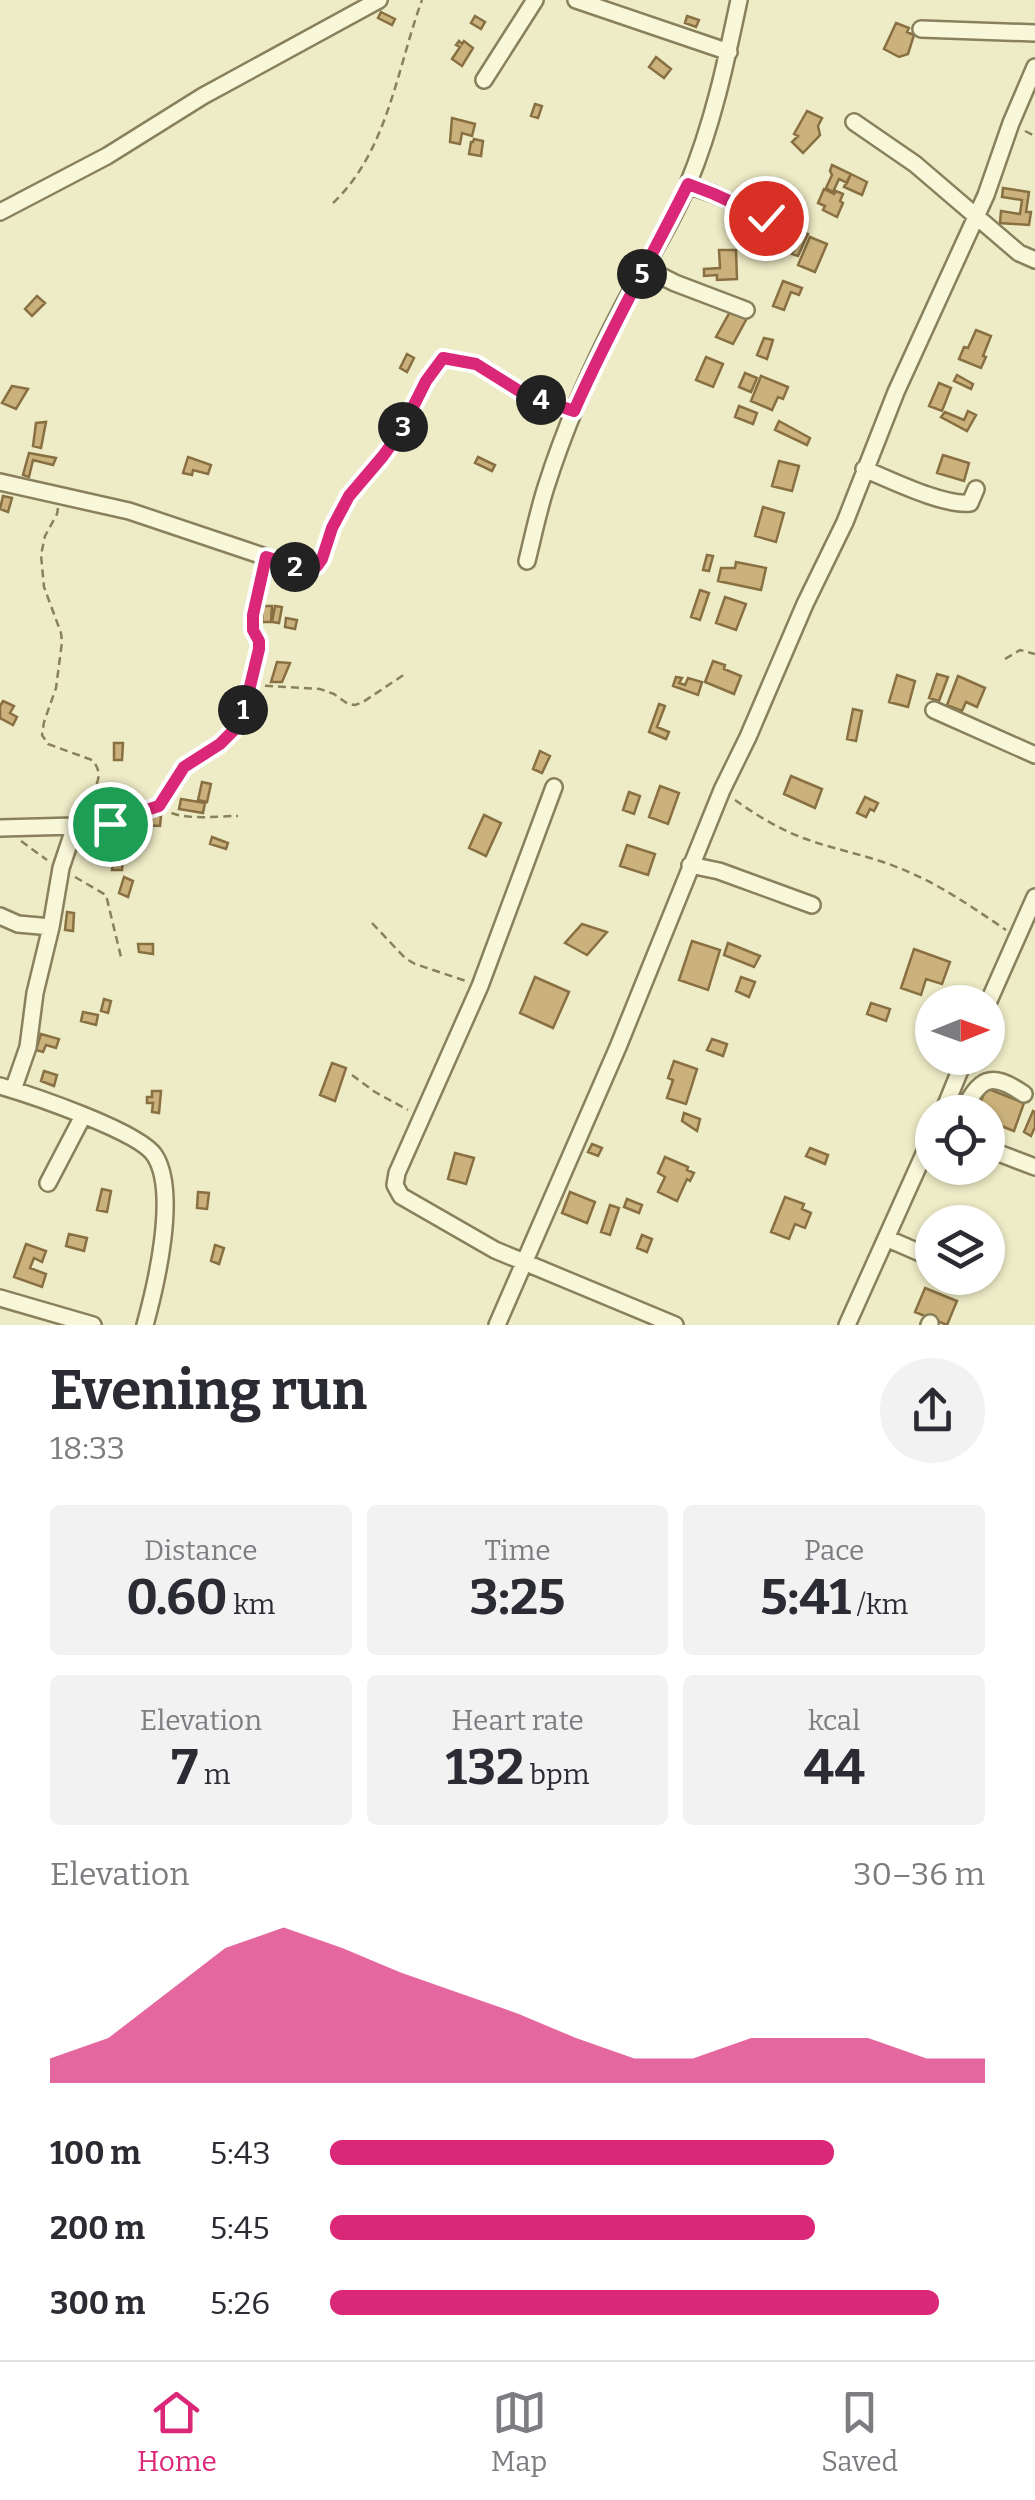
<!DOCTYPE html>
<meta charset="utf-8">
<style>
:root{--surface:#fff;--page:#f2f2f3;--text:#2b2b33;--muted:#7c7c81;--line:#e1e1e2;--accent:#db2777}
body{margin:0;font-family:Bitter,serif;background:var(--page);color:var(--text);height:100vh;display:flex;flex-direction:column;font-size:38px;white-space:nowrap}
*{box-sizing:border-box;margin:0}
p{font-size:32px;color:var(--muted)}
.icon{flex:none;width:55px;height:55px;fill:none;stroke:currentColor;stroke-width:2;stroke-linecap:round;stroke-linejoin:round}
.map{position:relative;height:1325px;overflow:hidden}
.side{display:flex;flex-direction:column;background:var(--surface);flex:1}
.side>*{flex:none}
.needle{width:65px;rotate:89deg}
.buttons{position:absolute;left:915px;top:985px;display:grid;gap:20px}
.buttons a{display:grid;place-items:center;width:90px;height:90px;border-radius:50%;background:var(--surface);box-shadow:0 2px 8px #0004;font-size:50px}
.pin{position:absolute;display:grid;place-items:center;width:85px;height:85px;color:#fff;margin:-42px;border:5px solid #fff;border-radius:50%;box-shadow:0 2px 10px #0007}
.km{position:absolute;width:50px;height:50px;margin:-25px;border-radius:50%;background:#222;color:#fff;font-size:28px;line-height:50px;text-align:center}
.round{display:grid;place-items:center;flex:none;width:105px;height:105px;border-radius:52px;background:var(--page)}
.summary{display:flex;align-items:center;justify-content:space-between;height:170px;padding:0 50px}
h1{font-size:55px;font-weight:700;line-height:75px}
.metrics{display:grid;grid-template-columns:repeat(3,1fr);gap:15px;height:170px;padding:10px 50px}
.metrics div{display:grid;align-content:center;border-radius:10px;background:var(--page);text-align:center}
.metrics b{font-size:50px;font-weight:700}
.metrics small{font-size:28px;font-weight:400}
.metrics p{font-size:28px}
.chart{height:280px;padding:20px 50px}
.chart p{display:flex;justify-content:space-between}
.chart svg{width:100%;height:180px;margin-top:10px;fill:var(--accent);opacity:.7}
ul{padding:0 50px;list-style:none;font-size:32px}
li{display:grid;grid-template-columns:160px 120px 1fr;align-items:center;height:75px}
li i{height:25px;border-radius:12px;background:var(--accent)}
.tab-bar{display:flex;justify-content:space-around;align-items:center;height:140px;border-top:2px solid var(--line);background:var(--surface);font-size:28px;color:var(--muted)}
.tab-bar a{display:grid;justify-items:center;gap:5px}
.tab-bar .on{color:var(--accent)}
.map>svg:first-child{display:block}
.building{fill:#cbb27c;stroke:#887042;stroke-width:2.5}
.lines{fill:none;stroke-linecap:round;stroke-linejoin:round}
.street-casing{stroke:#89805c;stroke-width:20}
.path{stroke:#89805c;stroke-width:2.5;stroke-dasharray:8 5;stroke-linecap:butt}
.street{stroke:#f8f7d9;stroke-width:15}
.route-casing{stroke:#fff;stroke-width:20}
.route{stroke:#db2777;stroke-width:12}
</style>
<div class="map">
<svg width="1035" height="1325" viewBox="0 0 1035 1325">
<rect width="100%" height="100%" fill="#eeecc6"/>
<path class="building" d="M381 12 395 19 392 25 378 18Z
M475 16 485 22 481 29 471 23Z
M687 16 699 20 696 27 685 23Z
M896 23 909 28 907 32 914 35 908 54 899 57 884 49Z
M459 41 462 44 464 41 473 48 462 66 452 59 460 47 456 45Z
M656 57 671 69 664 78 649 67Z
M535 104 542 106 538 118 531 116Z
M807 111 822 118 818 126 820 135 803 153 792 142 798 136 794 134Z
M452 118 475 124 472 136 462 133 460 144 450 142Z
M474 139 483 141 481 156 469 154 471 142H473Z
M832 165 851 174 847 183 839 179 833 192 826 188 832 175 830 171Z
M851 174 867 182 862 195 844 187Z
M1003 188 1029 192 1026 212H1031L1029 225 1000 223 1001 211 1020 214 1022 200 1002 197Z
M824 189 834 194 836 191 843 194 840 201 843 203 837 217 823 210 825 206 818 203Z
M758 200 780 209 776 219 755 209Z
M802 232 808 234 798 256 792 254Z
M810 237 827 244 815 272 798 265Z
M719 250H736L737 279 717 280V275L704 276V269L720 268Z
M783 281 802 288 799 295 791 292 784 310 773 306Z
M37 296 45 303 32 316 25 309Z
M731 310 747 318 733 344 716 337Z
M976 330 991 336 983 356 986 357 981 368 959 359 964 347 968 348Z
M764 338 773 340 767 359 757 355Z
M407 354 414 358 407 372 400 368Z
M706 357 723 364 713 387 696 380Z
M745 373 757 378 751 392 739 387Z
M957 375 973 384 971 389 954 381Z
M761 376 788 387 783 399 778 397 772 410 751 401Z
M939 383 951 388 942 411 929 406Z
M12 386 28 389 16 409 2 403Z
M739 406 757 413 753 424 735 417Z
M968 411 976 415 967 431 941 417 945 412 964 420Z
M779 421 810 438 807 445 775 430Z
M46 422 41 448 33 446 36 423Z
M29 453 56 458 53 465 33 460 29 477 23 475Z
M943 455 969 463 964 481 937 473Z
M188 457 211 465 208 474 193 470 192 475 183 473Z
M478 457 495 465 492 471 475 463Z
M779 461 799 466 792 491 772 486Z
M3 496 12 498 8 512 0 509Z
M763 507 784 513 776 542 755 536Z
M707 555 713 556 709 571 703 570Z
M736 562 766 568 761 590 718 581 721 568H735Z
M700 590 709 593 700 620 691 617Z
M725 597 746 604 736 630 716 623Z
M263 606H272L271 622H262Z
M275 606 282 607 279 623 272 622Z
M286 618 297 620 295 629 285 627Z
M713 661 725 665 724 669 741 676 734 694 705 682Z
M277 662 290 663 282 682H271Z
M937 674 948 677 939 701 929 698Z
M897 675 915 681 908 707 889 702Z
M958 676 985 688 977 707 966 702 962 711 947 705Z
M676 677 682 678 679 683 685 685 688 678 702 682 698 695 673 686Z
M3 701 14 706 10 713 17 717 13 725 0 718V706Z
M659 704 665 706 657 727 669 732 666 739 649 732Z
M853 709 862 711 856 741 847 739Z
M114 743H123L122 760H114Z
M540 751 550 756 542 773 533 769Z
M791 776 822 789 815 808 784 794Z
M202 782 211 784 207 802 198 800Z
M660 786 679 793 668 824 649 817Z
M629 792 640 796 634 814 623 810Z
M865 797 878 803 874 811 870 809 866 817 857 813Z
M181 799 205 803 203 813 179 809Z
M142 815 161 816 160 826 142 825Z
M484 815 501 823 486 856 469 848Z
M212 837 228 843 226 849 210 844Z
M627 845 655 854 648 875 620 866Z
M114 853 123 854 122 870H112Z
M124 877 133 881 128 897 119 893Z
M67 912 74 913 73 931 65 930Z
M582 924 607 932 587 955 565 943Z
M692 941 720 950 708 990 679 980Z
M728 943 760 956 754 967 724 955Z
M138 944H153V954L139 952Z
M914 949 950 962 942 984 926 979 921 995 901 988Z
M535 977 569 992 553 1028 520 1013Z
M741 977 755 982 749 997 736 991Z
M104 999 111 1001 108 1013 101 1011Z
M871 1003 890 1009 886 1021 867 1014Z
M83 1012 98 1015 96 1025 81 1021Z
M41 1034 59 1039 56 1048 46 1045 43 1052 36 1050Z
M712 1039 727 1044 723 1056 707 1050Z
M674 1061 697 1069 686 1104 667 1098 673 1080 668 1078Z
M332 1063 346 1068 335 1101 320 1095Z
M44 1071 57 1075 54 1086 41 1081Z
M986 1088 1024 1103 1014 1131 988 1121V1112H977Z
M152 1091H161L159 1113 152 1112 153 1103H147V1097H152Z
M1033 1111 1035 1112V1127L1031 1136 1024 1132Z
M684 1113 700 1119 697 1131 682 1121Z
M592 1144 602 1148 598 1156 588 1152Z
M810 1148 828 1155 825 1164 806 1156Z
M455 1153 474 1158 466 1184 448 1179Z
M665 1157 688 1167 687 1170 694 1173 690 1181 687 1179 677 1201 658 1192 665 1177 658 1173Z
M102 1189 111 1191 107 1212 97 1210Z
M198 1192 209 1193 207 1209 197 1208Z
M570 1192 595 1202 587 1223 562 1213Z
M785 1197 804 1204 802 1209 811 1213 805 1228 795 1224 789 1239 771 1232Z
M627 1199 642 1205 639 1213 624 1207Z
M610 1205 619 1208 610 1235 601 1232Z
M69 1234 87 1238 84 1251 66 1246Z
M642 1235 652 1239 647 1252 637 1248Z
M26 1244 46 1251 42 1262 34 1258 30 1268 46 1274 42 1287 14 1277Z
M215 1245 224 1248 219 1264 211 1261Z
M947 1278H962L956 1291 944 1285Z
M925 1288 957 1301 947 1325 915 1312Z"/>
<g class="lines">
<defs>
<path id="street" d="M576 0 729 52
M921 29 1035 33
M484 80 535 0
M854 122 915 164 1019 253 1035 260
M688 185 714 194 766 218
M0 212 107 156 203 96 379 0
M645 268 675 283 746 310
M864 469C891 480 943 506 970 503L976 489
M0 482 129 511 266 557
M527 561C533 537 538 512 546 487 565 427 591 368 620 312 642 269 670 228 688 184 713 124 726 62 739 0
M934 710 1035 755
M554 787 480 986 397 1173 395 1185 401 1196 495 1250 675 1325
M0 828 75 826
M690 865 719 871 812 905
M0 916 18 924 51 927 61 868 76 823
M988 1003 1035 897
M0 1086C31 1095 141 1132 155 1156 178 1193 156 1285 145 1325
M13 1090 28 1047 35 993 51 927
M943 1112 965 1058
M962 1112C980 1079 989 1070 1024 1094
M988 1149 1035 1167
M48 1183 83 1116
M886 1238 932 1258
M0 1298 93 1325
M497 1325 618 1047 722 790 748 737 805 604 845 522 896 392 986 195 1011 123 1035 67
M847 1325 932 1136
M929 1325 930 1323"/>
</defs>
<use href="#street" class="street-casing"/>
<path class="path" d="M1025 131 1035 136
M333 203C388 151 397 68 422 0
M58 508 57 514 45 536 41 555 44 587 61 633 62 642 56 688 44 722 42 735 48 744 92 760C108 777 91 793 81 809
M280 562 304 569 317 566 322 559 332 529 349 496 383 457 401 431 426 381 443 358 476 364 525 394 559 406
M1005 659 1020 650 1035 654
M252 685 320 689 334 694 348 704 355 705 363 702 405 674
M735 800C756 815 779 829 803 838 835 850 868 855 899 868 938 883 972 907 1006 930
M160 807C180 822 214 816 238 816
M90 825 131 822 134 813 159 806 184 767 220 744 234 730 246 703 259 649C259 643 255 638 253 633 249 618 261 587 264 571
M21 841 47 860
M75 877 106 895 121 957
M372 923 405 958 415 964 469 982
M352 1075 375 1092 408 1110"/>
<use href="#street" class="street"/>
</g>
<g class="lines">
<defs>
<path id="route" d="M110 824 131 822 134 814 159 806 184 767 220 744 234 730 246 703 259 649V641L253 630V615L266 557 304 569 317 566 322 559 332 528 349 496 383 456 401 431 426 381 443 358 476 364 524 394 574 411C608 333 650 260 688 184L714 194 766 218"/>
</defs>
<use href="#route" class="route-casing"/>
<use href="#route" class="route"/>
</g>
</svg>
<div class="buttons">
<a><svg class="needle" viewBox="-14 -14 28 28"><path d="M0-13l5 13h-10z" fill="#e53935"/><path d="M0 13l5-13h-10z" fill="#7c7c81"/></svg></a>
<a><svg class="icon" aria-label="locate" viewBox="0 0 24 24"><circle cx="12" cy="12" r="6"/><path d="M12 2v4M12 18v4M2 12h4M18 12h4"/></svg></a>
<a><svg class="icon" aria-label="layers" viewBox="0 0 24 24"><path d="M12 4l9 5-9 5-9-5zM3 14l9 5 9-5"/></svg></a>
</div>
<div class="pin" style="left:110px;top:824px;background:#1e9e55"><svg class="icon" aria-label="arrive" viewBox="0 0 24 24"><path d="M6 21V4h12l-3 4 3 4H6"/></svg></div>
<div class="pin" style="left:766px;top:218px;background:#d93025"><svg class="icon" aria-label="check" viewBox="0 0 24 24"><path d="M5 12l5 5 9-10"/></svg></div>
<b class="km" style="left:243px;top:710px">1</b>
<b class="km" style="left:295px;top:567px">2</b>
<b class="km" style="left:403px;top:427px">3</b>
<b class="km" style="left:541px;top:400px">4</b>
<b class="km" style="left:642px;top:274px">5</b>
</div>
<section class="side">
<div class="summary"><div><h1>Evening run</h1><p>18:33</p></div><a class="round"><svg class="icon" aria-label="share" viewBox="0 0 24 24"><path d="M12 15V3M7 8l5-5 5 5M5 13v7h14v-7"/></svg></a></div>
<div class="metrics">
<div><p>Distance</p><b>0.60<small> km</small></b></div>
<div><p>Time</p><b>3:25</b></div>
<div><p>Pace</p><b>5:41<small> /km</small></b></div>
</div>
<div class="metrics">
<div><p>Elevation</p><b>7<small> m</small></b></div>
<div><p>Heart rate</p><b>132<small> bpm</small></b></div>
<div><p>kcal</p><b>44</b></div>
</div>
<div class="chart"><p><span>Elevation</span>30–36 m</p>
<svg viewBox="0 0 160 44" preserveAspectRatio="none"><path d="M0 44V38L10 33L20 22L30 11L40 6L50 11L60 17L70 22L80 27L90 33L100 38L110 38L120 33L130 33L140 33L150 38L160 38V44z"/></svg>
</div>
<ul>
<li><b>100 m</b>5:43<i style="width:77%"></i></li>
<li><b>200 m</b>5:45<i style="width:74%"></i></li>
<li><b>300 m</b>5:26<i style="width:93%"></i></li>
</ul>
</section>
<nav class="tab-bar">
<a class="on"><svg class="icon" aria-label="home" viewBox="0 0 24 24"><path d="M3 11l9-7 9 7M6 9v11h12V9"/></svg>Home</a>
<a><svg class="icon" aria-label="map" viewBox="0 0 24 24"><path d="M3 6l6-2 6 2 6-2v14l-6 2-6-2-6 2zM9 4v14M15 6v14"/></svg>Map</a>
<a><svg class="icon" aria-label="saved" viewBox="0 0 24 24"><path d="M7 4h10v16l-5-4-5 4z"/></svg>Saved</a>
</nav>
